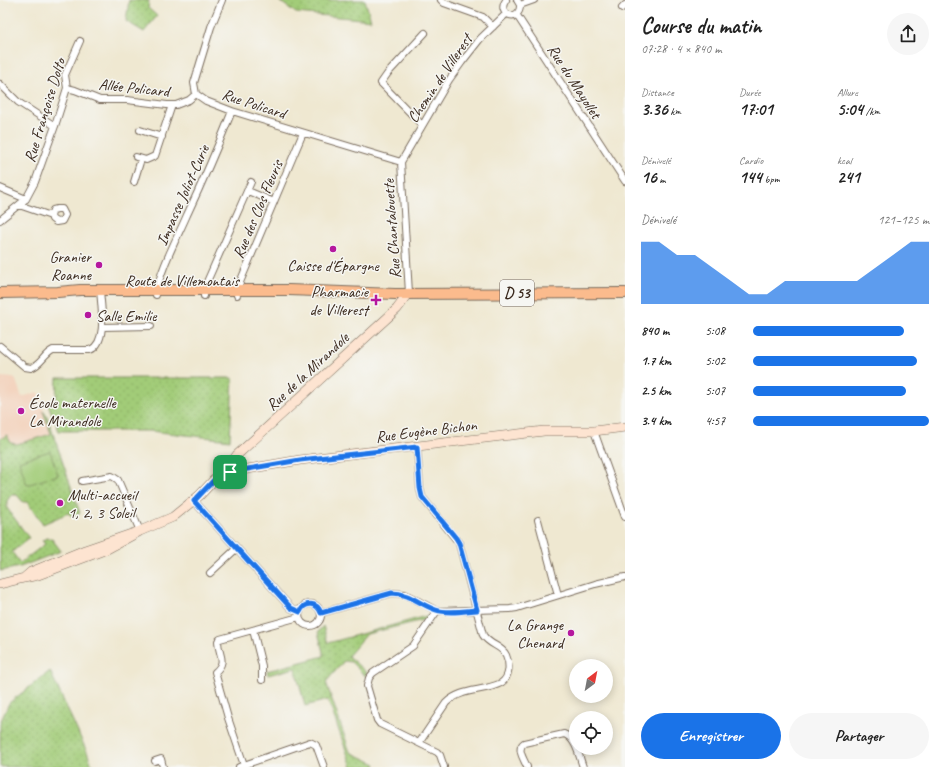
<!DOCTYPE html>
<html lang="fr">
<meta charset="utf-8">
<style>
:root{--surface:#fff;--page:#f6f6f6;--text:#222;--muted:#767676;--accent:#1a73e8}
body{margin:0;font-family:Caveat,sans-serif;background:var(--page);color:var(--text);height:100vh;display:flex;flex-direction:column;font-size:15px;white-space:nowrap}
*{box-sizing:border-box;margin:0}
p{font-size:13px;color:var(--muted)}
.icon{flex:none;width:22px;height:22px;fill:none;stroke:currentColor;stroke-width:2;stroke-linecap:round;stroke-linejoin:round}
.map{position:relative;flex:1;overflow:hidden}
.details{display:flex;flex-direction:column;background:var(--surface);width:320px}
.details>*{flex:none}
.needle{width:26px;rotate:32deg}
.fabs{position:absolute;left:569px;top:659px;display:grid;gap:8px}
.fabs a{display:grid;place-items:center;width:44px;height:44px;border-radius:50%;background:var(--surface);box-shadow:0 2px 10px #0003;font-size:20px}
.pin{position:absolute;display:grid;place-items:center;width:34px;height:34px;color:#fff;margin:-17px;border-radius:8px;box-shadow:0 2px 6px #0006}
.round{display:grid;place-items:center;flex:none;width:42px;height:42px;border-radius:21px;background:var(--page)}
.summary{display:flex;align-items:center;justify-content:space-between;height:68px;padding:0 16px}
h1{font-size:22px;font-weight:700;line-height:30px}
.metrics{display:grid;grid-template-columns:repeat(3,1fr);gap:6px;height:68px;padding:4px 16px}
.metrics div{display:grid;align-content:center}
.metrics b{font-size:17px;font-weight:700}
.metrics small{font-size:11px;font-weight:400}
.metrics p{font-size:11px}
.chart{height:112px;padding:8px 16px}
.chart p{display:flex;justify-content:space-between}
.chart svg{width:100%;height:72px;margin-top:4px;fill:var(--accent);opacity:.7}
.cta{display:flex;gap:8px;margin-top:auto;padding:8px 16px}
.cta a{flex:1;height:46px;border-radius:24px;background:var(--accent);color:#fff;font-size:16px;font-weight:700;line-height:46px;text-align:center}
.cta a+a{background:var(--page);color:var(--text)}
ul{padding:0 16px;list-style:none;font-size:13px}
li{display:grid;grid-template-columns:64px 48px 1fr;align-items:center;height:30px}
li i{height:10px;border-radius:5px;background:var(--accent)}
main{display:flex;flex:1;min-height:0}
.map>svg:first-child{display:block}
.built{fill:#f3d4bf}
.green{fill:url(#green-dots);stroke:#6e7b4b}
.pitch{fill:#a2cc78;stroke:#6e7b4b}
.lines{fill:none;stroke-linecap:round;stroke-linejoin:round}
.street-casing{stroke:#7a6c5d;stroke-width:8}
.secondary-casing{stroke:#7a6c5d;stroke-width:10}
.primary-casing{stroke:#7a6c5d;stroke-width:12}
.street{stroke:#fff;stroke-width:6}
.secondary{stroke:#fde4d1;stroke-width:9}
.primary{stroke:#fbbb8d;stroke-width:10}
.route-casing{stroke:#fff;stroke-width:8}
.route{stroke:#1a73e8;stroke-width:5}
.poi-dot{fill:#b5179e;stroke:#f6f6f2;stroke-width:1.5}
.labels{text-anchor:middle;stroke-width:3;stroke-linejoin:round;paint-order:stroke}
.shield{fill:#f6f6f2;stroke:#73675e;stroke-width:1}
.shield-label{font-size:15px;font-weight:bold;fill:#3b2a1e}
.street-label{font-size:16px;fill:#3b2a1e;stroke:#f6f6f2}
.poi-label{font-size:16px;fill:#3b2a1e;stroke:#f6f6f2;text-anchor:end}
</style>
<main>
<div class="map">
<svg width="625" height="767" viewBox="0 0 625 767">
<defs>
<pattern id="green-dots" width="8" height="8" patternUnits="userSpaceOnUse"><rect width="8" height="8" fill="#a2cc78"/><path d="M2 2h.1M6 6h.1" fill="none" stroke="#8caf67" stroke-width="1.8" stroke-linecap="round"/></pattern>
</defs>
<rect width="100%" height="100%" fill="#f6f6f2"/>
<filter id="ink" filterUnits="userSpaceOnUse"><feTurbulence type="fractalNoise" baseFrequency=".025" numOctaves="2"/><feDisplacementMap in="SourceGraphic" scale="8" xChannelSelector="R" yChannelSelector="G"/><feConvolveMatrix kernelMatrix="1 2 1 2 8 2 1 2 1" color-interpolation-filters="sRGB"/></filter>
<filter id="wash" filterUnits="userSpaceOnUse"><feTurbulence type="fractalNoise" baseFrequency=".012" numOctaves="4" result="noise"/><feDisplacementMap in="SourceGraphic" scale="16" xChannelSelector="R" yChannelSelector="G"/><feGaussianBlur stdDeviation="0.9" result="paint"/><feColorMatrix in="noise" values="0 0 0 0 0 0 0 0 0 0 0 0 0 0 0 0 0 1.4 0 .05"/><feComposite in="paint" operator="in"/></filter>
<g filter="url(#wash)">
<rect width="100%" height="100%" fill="#efe8d1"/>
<path class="built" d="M0 377 15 378 22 397 38 392 51 434 17 444 0 439Z"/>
<path class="green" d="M129 0H149L148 8 157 16 144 32 126 21Z
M278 0H365L371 20 296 13Z
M57 378H233L230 440 150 431H59L47 402H56Z
M43 411 47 416 80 513 72 516 68 513 43 524 27 502H23L17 495H11L7 501V508L29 538 12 552 20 563 45 544 42 541 46 538 52 539 61 551 20 567 0 571V439L7 435 11 443 17 444 51 434Z
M430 615 427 619 367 634 348 656 367 673 365 676 351 662 344 661 326 682 350 752 376 764 375 767H352L328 700 305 706 295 668 268 675 267 671 324 656 318 632 323 626 328 643Z
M50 671 88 754 92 767H0V723L9 703Z"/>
<path class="pitch" d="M50 451 58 475 27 485 19 461Z"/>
</g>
<g filter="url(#ink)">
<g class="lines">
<defs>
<path id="street" d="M222 0 211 27 194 83 196 94 206 101 232 111 401 162
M441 0 444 3 483 17 493 27
M506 0C495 15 521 23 520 5L517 0
M520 5 534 0
M622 8 625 5
M516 14 625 181
M0 84 18 102 55 126
M67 88 75 90 100 100H127L167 105H176L189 100 196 94
M422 125 381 83 388 73 425 33
M140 130 162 137
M136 157 146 160 155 156 172 105
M134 182 141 159
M0 188 26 199
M248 191 274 202
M19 205 51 216 52 219 56 222 62 221 65 215 62 209H57L53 210 51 216
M0 220 26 199 35 182 55 126 67 88 65 75 80 41
M409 293 401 162 449 80 462 62 480 39 506 14
M156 295C159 272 177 238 187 215 203 181 218 146 232 111
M237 295 238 287 303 133
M204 296 206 284 251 182
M102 327 151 326
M0 346 25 367 31 368C41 365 44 354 53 350H90C108 343 101 306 100 290
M594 431 625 517
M417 447 420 488 422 497 459 543 483 635C490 646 501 645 506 655 510 664 510 677 501 683 483 692 461 688 446 703L419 743
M82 481 112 476 118 480 140 531
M194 501 291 608 300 612
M538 520 558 595
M210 573 237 548
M299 615a11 11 0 1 1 22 0a11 11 0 1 1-22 0Z
M437 611 413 646 373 673 369 678 367 686 377 720 380 724 437 752 440 755 444 767
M321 613 392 593 405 594 437 611 510 609 517 608 595 584 625 577
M253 630 262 666V680
M155 761 161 759 163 767
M244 765 310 742 316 745 324 767
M239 767 244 765 228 718 215 672C228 661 218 655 218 641L220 639 299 617
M527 767C524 759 516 749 524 743L564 734C576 738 579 756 583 767"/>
<path id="secondary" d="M230 472 231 463 237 455 397 309 409 293
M140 531 85 550 31 572 24 578 38 575 107 549 140 531 173 517 200 495 214 480 225 474 236 471 300 460 544 431H594L625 427
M0 584 24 578"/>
<path id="primary" d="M0 293 58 292 80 290H289L395 294 625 293"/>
</defs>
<use href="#street" class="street-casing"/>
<use href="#secondary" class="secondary-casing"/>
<use href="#primary" class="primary-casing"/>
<use href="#street" class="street"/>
<use href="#secondary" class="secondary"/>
<use href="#primary" class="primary"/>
</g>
</g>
<g class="lines" filter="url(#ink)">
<defs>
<path id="route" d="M417 447 420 488 422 497 456 538 459 543 477 610C464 611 448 614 436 610 420 605 410 593 392 593L321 613C317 602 305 601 300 612L291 608 194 501 214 480 225 474 236 471 300 460Z"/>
</defs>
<use href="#route" class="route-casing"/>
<use href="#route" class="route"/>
</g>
<g class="poi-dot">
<circle cx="333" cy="249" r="4"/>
<circle cx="99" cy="265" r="4"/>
<path d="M374 294h4v4h4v4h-4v4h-4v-4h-4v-4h4z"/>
<circle cx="88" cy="315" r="4"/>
<circle cx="21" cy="411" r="4"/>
<circle cx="60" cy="503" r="4"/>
<circle cx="571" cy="633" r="4"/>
</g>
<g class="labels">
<rect class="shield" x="500" y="280" width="34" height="26" rx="3"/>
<g class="shield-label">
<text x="517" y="298">D 53</text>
</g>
<g class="street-label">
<text transform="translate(439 78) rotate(-56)" y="6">Chemin de Villerest</text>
<text transform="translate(575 81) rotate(57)" y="6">Rue du Mayollet</text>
<text transform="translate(134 87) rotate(6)" y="6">Allée Policard</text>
<text transform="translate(254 103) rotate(18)" y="6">Rue Policard</text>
<text transform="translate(44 110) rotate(-73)" y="6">Rue Françoise Dolto</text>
<text transform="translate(182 195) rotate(-66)" y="6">Impasse Joliot-Curie</text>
<text transform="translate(257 209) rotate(-67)" y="6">Rue des Clos Fleuris</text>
<text transform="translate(391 229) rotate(-94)" y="6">Rue Chantalouette</text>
<text x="182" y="286">Route de Villemontais</text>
<text transform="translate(307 371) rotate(-43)" y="6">Rue de la Mirandole</text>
<text transform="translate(426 430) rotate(-7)" y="6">Rue Eugène Bichon</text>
</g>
<g class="poi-label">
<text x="91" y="262">Granier<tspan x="91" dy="18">Roanne</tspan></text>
<text x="333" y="271" text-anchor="middle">Caisse d'Épargne</text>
<text x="368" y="297">Pharmacie<tspan x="368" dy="18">de Villerest</tspan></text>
<text x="96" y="321" text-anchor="start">Salle Emilie</text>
<text x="29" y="408" text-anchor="start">École maternelle<tspan x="29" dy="18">La Mirandole</tspan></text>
<text x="68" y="500" text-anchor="start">Multi-accueil<tspan x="68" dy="18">1, 2, 3 Soleil</tspan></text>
<text x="563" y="630">La Grange<tspan x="563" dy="18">Chenard</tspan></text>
</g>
</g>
</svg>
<div class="fabs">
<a><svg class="needle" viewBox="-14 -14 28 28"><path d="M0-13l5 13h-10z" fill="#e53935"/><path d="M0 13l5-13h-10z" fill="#767676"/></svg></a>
<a><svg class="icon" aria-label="locate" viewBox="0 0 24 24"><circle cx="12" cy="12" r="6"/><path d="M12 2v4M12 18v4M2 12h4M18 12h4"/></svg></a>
</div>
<div class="pin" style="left:230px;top:472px;background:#1e9e55"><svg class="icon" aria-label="arrive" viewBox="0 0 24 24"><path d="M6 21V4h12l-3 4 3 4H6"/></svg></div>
</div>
<section class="details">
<div class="summary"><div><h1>Course du matin</h1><p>07:28 · 4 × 840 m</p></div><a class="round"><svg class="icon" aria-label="share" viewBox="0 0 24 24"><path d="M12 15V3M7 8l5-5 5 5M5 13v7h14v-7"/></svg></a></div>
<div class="metrics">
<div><p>Distance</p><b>3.36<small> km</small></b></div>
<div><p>Durée</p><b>17:01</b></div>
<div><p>Allure</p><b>5:04<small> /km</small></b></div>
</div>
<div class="metrics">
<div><p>Dénivelé</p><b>16<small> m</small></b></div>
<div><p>Cardio</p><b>144<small> bpm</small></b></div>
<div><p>kcal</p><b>241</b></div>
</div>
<div class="chart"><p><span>Dénivelé</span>121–125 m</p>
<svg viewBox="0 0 160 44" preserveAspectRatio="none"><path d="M0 44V6L10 6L20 14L30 14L40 22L50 30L60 38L70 38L80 30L90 30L100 30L110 30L120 30L130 22L140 14L150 6L160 6V44z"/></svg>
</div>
<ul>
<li><b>840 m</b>5:08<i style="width:86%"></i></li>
<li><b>1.7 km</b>5:02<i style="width:93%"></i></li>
<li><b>2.5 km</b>5:07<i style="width:87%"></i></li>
<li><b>3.4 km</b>4:57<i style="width:100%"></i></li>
</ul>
<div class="cta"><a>Enregistrer</a><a>Partager</a></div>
</section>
</main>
